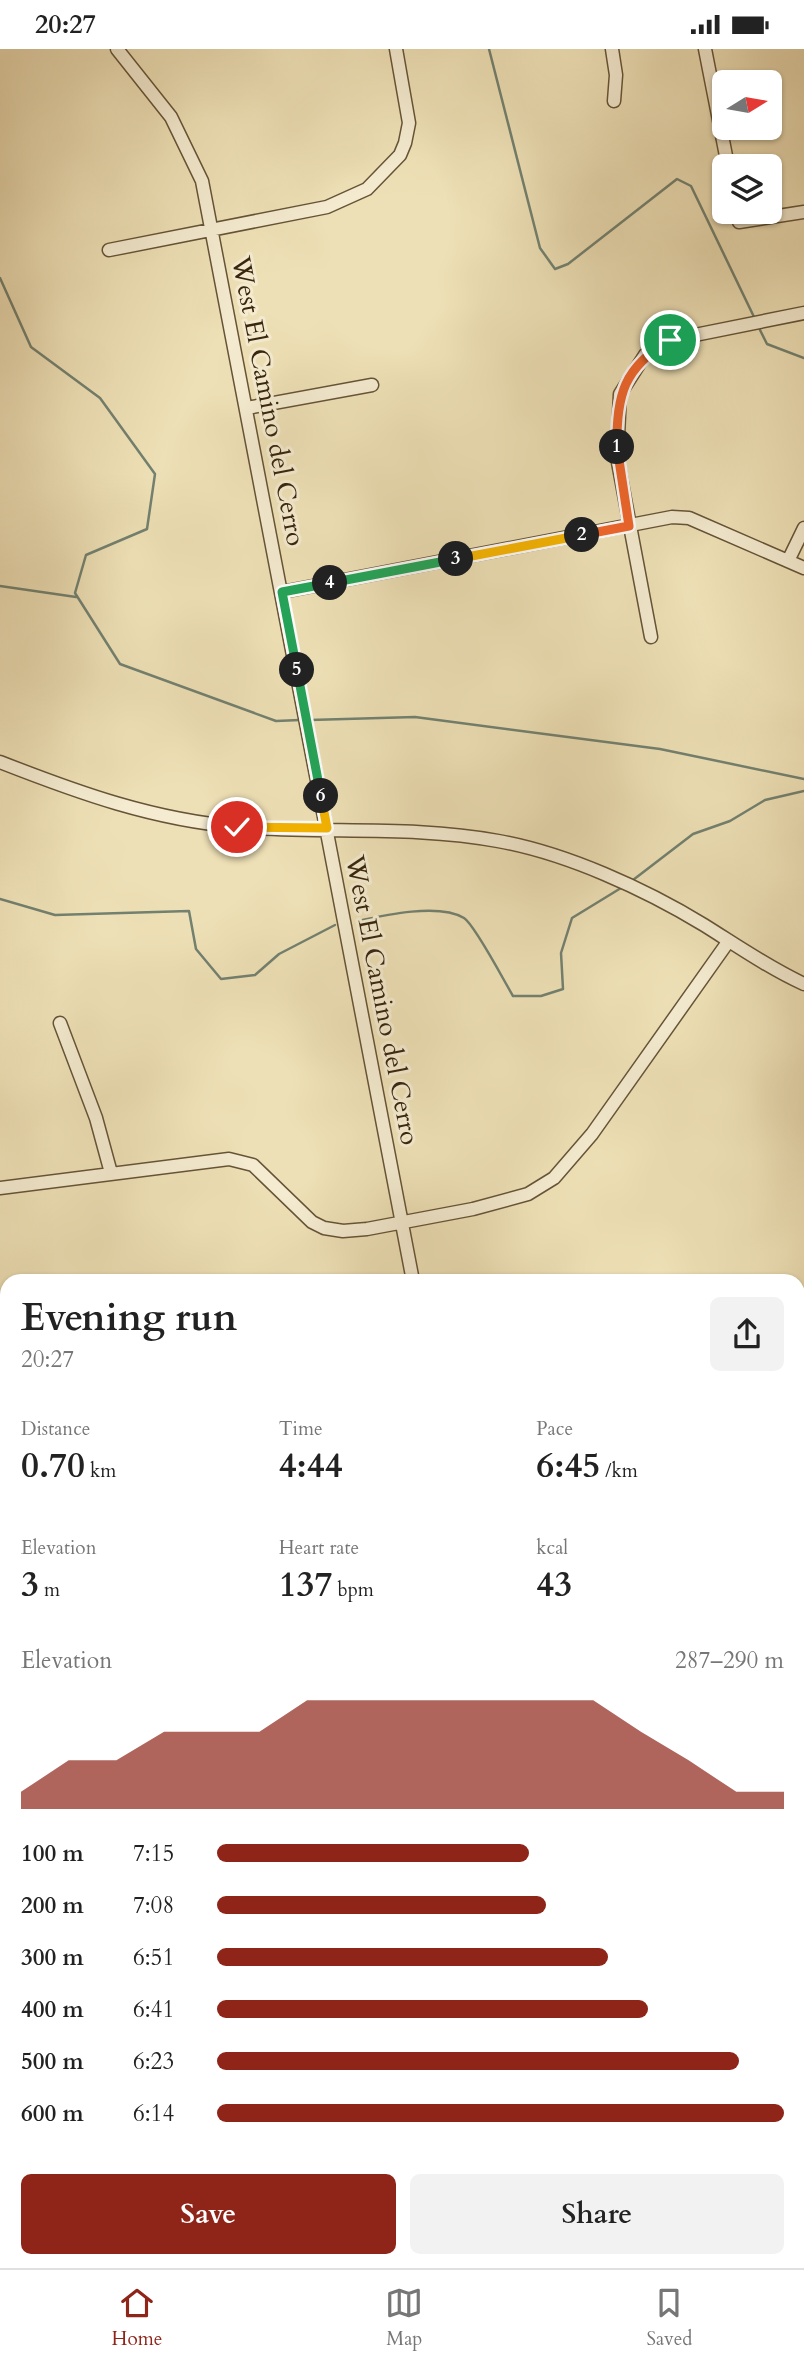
<!DOCTYPE html>
<meta charset="utf-8">
<style>
:root{--surface:#fff;--page:#f2f2f2;--text:#222;--muted:#767676;--line:#e0e0e0;--accent:#8f2418}
body{margin:0;font-family:Cardo,serif;background:var(--page);color:var(--text);height:100vh;display:flex;flex-direction:column;font-size:26px;white-space:nowrap}
*{box-sizing:border-box;margin:0}
p{font-size:23px;color:var(--muted)}
.icon{flex:none;width:38px;height:38px;fill:none;stroke:currentColor;stroke-width:2;stroke-linecap:round;stroke-linejoin:round}
.map{position:relative;flex:1;overflow:hidden}
.details{position:absolute;left:0px;top:1225px;width:805px;height:994px;display:flex;flex-direction:column;background:var(--surface);border-radius:21px 21px 0 0;box-shadow:0 2px 5px #0004}
.details>*{flex:none}
.needle{width:46px;rotate:79deg}
.tools{position:absolute;left:712px;top:21px;display:grid;gap:14px}
.tools a{display:grid;place-items:center;width:70px;height:70px;border-radius:10px;background:var(--surface);box-shadow:0 2px 5px #0004;font-size:35px}
.pin{position:absolute;display:grid;place-items:center;width:60px;height:60px;color:#fff;margin:-30px;border:4px solid #fff;border-radius:50%;box-shadow:0 2px 7px #0007}
.km{position:absolute;width:35px;height:35px;margin:-18px;border-radius:50%;background:#222;color:#fff;font-size:19px;line-height:35px;text-align:center}
.round{display:grid;place-items:center;flex:none;width:74px;height:74px;border-radius:10px;background:var(--page)}
.summary{display:flex;align-items:center;justify-content:space-between;height:119px;padding:0 21px}
h1{font-size:38px;font-weight:600;line-height:52px}
.stats{display:grid;grid-template-columns:repeat(3,1fr);gap:10px;height:119px;padding:7px 21px}
.stats div{display:grid;align-content:center}
.stats b{font-size:35px;font-weight:600}
.stats small{font-size:19px;font-weight:400}
.stats p{font-size:19px}
.chart{height:196px;padding:14px 21px}
.chart p{display:flex;justify-content:space-between}
.chart svg{width:100%;height:126px;margin-top:7px;fill:var(--accent);opacity:.7}
.cta{display:flex;gap:14px;margin-top:auto;padding:14px 21px}
.cta a{flex:1;height:80px;border-radius:10px;background:var(--accent);color:#fff;font-size:28px;font-weight:600;line-height:80px;text-align:center}
.cta a+a{background:var(--page);color:var(--text)}
ul{padding:0 21px;list-style:none;font-size:23px}
li{display:grid;grid-template-columns:112px 84px 1fr;align-items:center;height:52px}
li i{height:18px;border-radius:9px;background:var(--accent)}
.status{display:flex;justify-content:space-between;align-items:center;height:49px;padding:0 35px;background:var(--surface);direction:ltr}
.status svg{height:19px;fill:currentColor}
.tab-bar{display:flex;justify-content:space-around;align-items:center;height:98px;border-top:2px solid var(--line);background:var(--surface);font-size:19px;color:var(--muted)}
.tab-bar a{display:grid;justify-items:center;gap:4px}
.tab-bar .current{color:var(--accent)}
.map>svg:first-child{display:block}
.lines{fill:none;stroke-linecap:round;stroke-linejoin:round}
.stream{stroke:#728170;stroke-width:2.5}
.minor-casing{stroke:#665437;stroke-width:15}
.minor{stroke:#f4ebd0;stroke-width:12}
.split-1-casing{stroke:#fff;stroke-width:14}
.split-2-casing{stroke:#fff;stroke-width:14}
.split-3-casing{stroke:#fff;stroke-width:14}
.split-4-casing{stroke:#fff;stroke-width:14}
.split-5-casing{stroke:#fff;stroke-width:14}
.split-6-casing{stroke:#fff;stroke-width:14}
.split-7-casing{stroke:#fff;stroke-width:14}
.split-1{stroke:#f0652b;stroke-width:9}
.split-2{stroke:#f0652b;stroke-width:9}
.split-3{stroke:#f5b400;stroke-width:9}
.split-4{stroke:#22a559;stroke-width:9}
.split-5{stroke:#22a559;stroke-width:9}
.split-6{stroke:#22a559;stroke-width:9}
.split-7{stroke:#f5b400;stroke-width:9}
.labels{text-anchor:middle;stroke-width:6;stroke-linejoin:round;paint-order:stroke}
.street-label{font-size:26px;fill:#38260d;stroke:#f4ebd0}
</style>
<div class="status"><b>20:27</b><svg viewBox="0 0 49 12"><path d="M0 12V9h3v3zM5 12V6h3v6zM10 12V3h3v9zM15 12V0h3v12zM26 1h20v11H26zM47 4h2v5h-2z"/></svg></div>
<div class="map">
<svg width="804" height="2219" viewBox="0 0 804 2219">
<rect width="100%" height="100%" fill="#eee0b6"/>
<filter id="stains"><feTurbulence type="fractalNoise" baseFrequency=".00286" numOctaves="4"/><feColorMatrix values="0 0 0 0 .2 0 0 0 0 .09 0 0 0 0 .02 0 0 0 .5 -.17"/></filter>
<radialGradient id="worn" r=".72"><stop offset=".6" stop-color="#630" stop-opacity="0"/><stop offset="1" stop-color="#630" stop-opacity=".3"/></radialGradient>
<g class="lines">
<path class="stream" d="M489 0 540 199 555 220 568 215 677 130 691 137 755 270
M0 229 31 298 100 349 155 425 147 480 86 506 75 544 120 615 276 672 300 671
M759 279 767 295 804 309
M0 537 76 548
M310 671 415 668 660 700 804 730
M633 831 693 785 730 772 765 751 804 742
M0 850 55 866 189 862 196 900 221 930 255 926 279 905 335 876
M358 872C385 866 439 854 464 869 475 876 504 932 513 947H541L563 940 561 904 572 869 621 839
M798 1595 804 1594
M798 2206 804 2207"/>
<defs>
<path id="minor" d="M117 0 171 68 202 132 413 1232
M612 0 616 26 614 52
M705 0 728 117
M737 163 739 173 804 163
M109 201 327 158 367 140 400 106 405 94 409 74 396 0
M247 359 372 336
M788 512 804 479
M282 543 672 468 689 469 804 519
M651 588 617 408 620 345 645 306 670 291 804 264
M0 713C79 744 154 771 239 778 325 785 413 776 498 792 566 804 645 840 704 876 736 896 769 919 804 935
M60 974 96 1069 111 1124
M0 1139 229 1110 253 1116 312 1173 324 1179 343 1182 367 1180 473 1160 528 1145 554 1129 592 1085 728 893
M798 1343 804 1340
M798 1450 804 1448
M0 1462 7 1464
M0 1741 7 1729
M798 1804 804 1798
M798 1862 804 1872
M599 2212 600 2219
M184 2219C208 2212 236 2211 260 2219"/>
</defs>
<use href="#minor" class="minor-casing"/>
<use href="#minor" class="minor"/>
</g>
<g class="lines">
<defs>
<path id="split-1" d="M617 398C616 346 624 318 670 291"/>
<path id="split-2" d="M582 486 629 477 617 398"/>
<path id="split-3" d="M456 510 582 486"/>
<path id="split-4" d="M330 534 456 510"/>
<path id="split-5" d="M297 621 282 543 330 534"/>
<path id="split-6" d="M297 621 321 747"/>
<path id="split-7" d="M237 778 327 779 321 747"/>
</defs>
<use href="#split-1" class="split-1-casing"/>
<use href="#split-2" class="split-2-casing"/>
<use href="#split-3" class="split-3-casing"/>
<use href="#split-4" class="split-4-casing"/>
<use href="#split-5" class="split-5-casing"/>
<use href="#split-6" class="split-6-casing"/>
<use href="#split-7" class="split-7-casing"/>
<use href="#split-1" class="split-1"/>
<use href="#split-2" class="split-2"/>
<use href="#split-3" class="split-3"/>
<use href="#split-4" class="split-4"/>
<use href="#split-5" class="split-5"/>
<use href="#split-6" class="split-6"/>
<use href="#split-7" class="split-7"/>
</g>
<g class="labels">
<g class="street-label">
<text transform="translate(269 352) rotate(79)" y="9">West El Camino del Cerro</text>
<text transform="translate(383 951) rotate(79)" y="9">West El Camino del Cerro</text>
</g>
</g>
<rect width="100%" height="100%" filter="url(#stains)"/>
<rect width="100%" height="100%" fill="url(#worn)"/>
</svg>
<div class="tools">
<a><svg class="needle" viewBox="-14 -14 28 28"><path d="M0-13l5 13h-10z" fill="#e53935"/><path d="M0 13l5-13h-10z" fill="#767676"/></svg></a>
<a><svg class="icon" aria-label="layers" viewBox="0 0 24 24"><path d="M12 4l9 5-9 5-9-5zM3 14l9 5 9-5"/></svg></a>
</div>
<div class="pin" style="left:670px;top:291px;background:#1e9e55"><svg class="icon" aria-label="arrive" viewBox="0 0 24 24"><path d="M6 21V4h12l-3 4 3 4H6"/></svg></div>
<div class="pin" style="left:237px;top:778px;background:#d93025"><svg class="icon" aria-label="check" viewBox="0 0 24 24"><path d="M5 12l5 5 9-10"/></svg></div>
<b class="km" style="left:617px;top:398px">1</b>
<b class="km" style="left:582px;top:486px">2</b>
<b class="km" style="left:456px;top:510px">3</b>
<b class="km" style="left:330px;top:534px">4</b>
<b class="km" style="left:297px;top:621px">5</b>
<b class="km" style="left:321px;top:747px">6</b>
<section class="details">
<div class="summary"><div><h1>Evening run</h1><p>20:27</p></div><a class="round"><svg class="icon" aria-label="share" viewBox="0 0 24 24"><path d="M12 15V3M7 8l5-5 5 5M5 13v7h14v-7"/></svg></a></div>
<div class="stats">
<div><p>Distance</p><b>0.70<small> km</small></b></div>
<div><p>Time</p><b>4:44</b></div>
<div><p>Pace</p><b>6:45<small> /km</small></b></div>
</div>
<div class="stats">
<div><p>Elevation</p><b>3<small> m</small></b></div>
<div><p>Heart rate</p><b>137<small> bpm</small></b></div>
<div><p>kcal</p><b>43</b></div>
</div>
<div class="chart"><p><span>Elevation</span>287–290 m</p>
<svg viewBox="0 0 160 44" preserveAspectRatio="none"><path d="M0 44V38L10 27L20 27L30 17L40 17L50 17L60 6L70 6L80 6L90 6L100 6L110 6L120 6L130 17L140 27L150 38L160 38V44z"/></svg>
</div>
<ul>
<li><b>100 m</b>7:15<i style="width:55%"></i></li>
<li><b>200 m</b>7:08<i style="width:58%"></i></li>
<li><b>300 m</b>6:51<i style="width:69%"></i></li>
<li><b>400 m</b>6:41<i style="width:76%"></i></li>
<li><b>500 m</b>6:23<i style="width:92%"></i></li>
<li><b>600 m</b>6:14<i style="width:100%"></i></li>
</ul>
<div class="cta"><a>Save</a><a>Share</a></div>
</section>
</div>
<nav class="tab-bar">
<a class="current"><svg class="icon" aria-label="home" viewBox="0 0 24 24"><path d="M3 11l9-7 9 7M6 9v11h12V9"/></svg>Home</a>
<a><svg class="icon" aria-label="map" viewBox="0 0 24 24"><path d="M3 6l6-2 6 2 6-2v14l-6 2-6-2-6 2zM9 4v14M15 6v14"/></svg>Map</a>
<a><svg class="icon" aria-label="saved" viewBox="0 0 24 24"><path d="M7 4h10v16l-5-4-5 4z"/></svg>Saved</a>
</nav>
